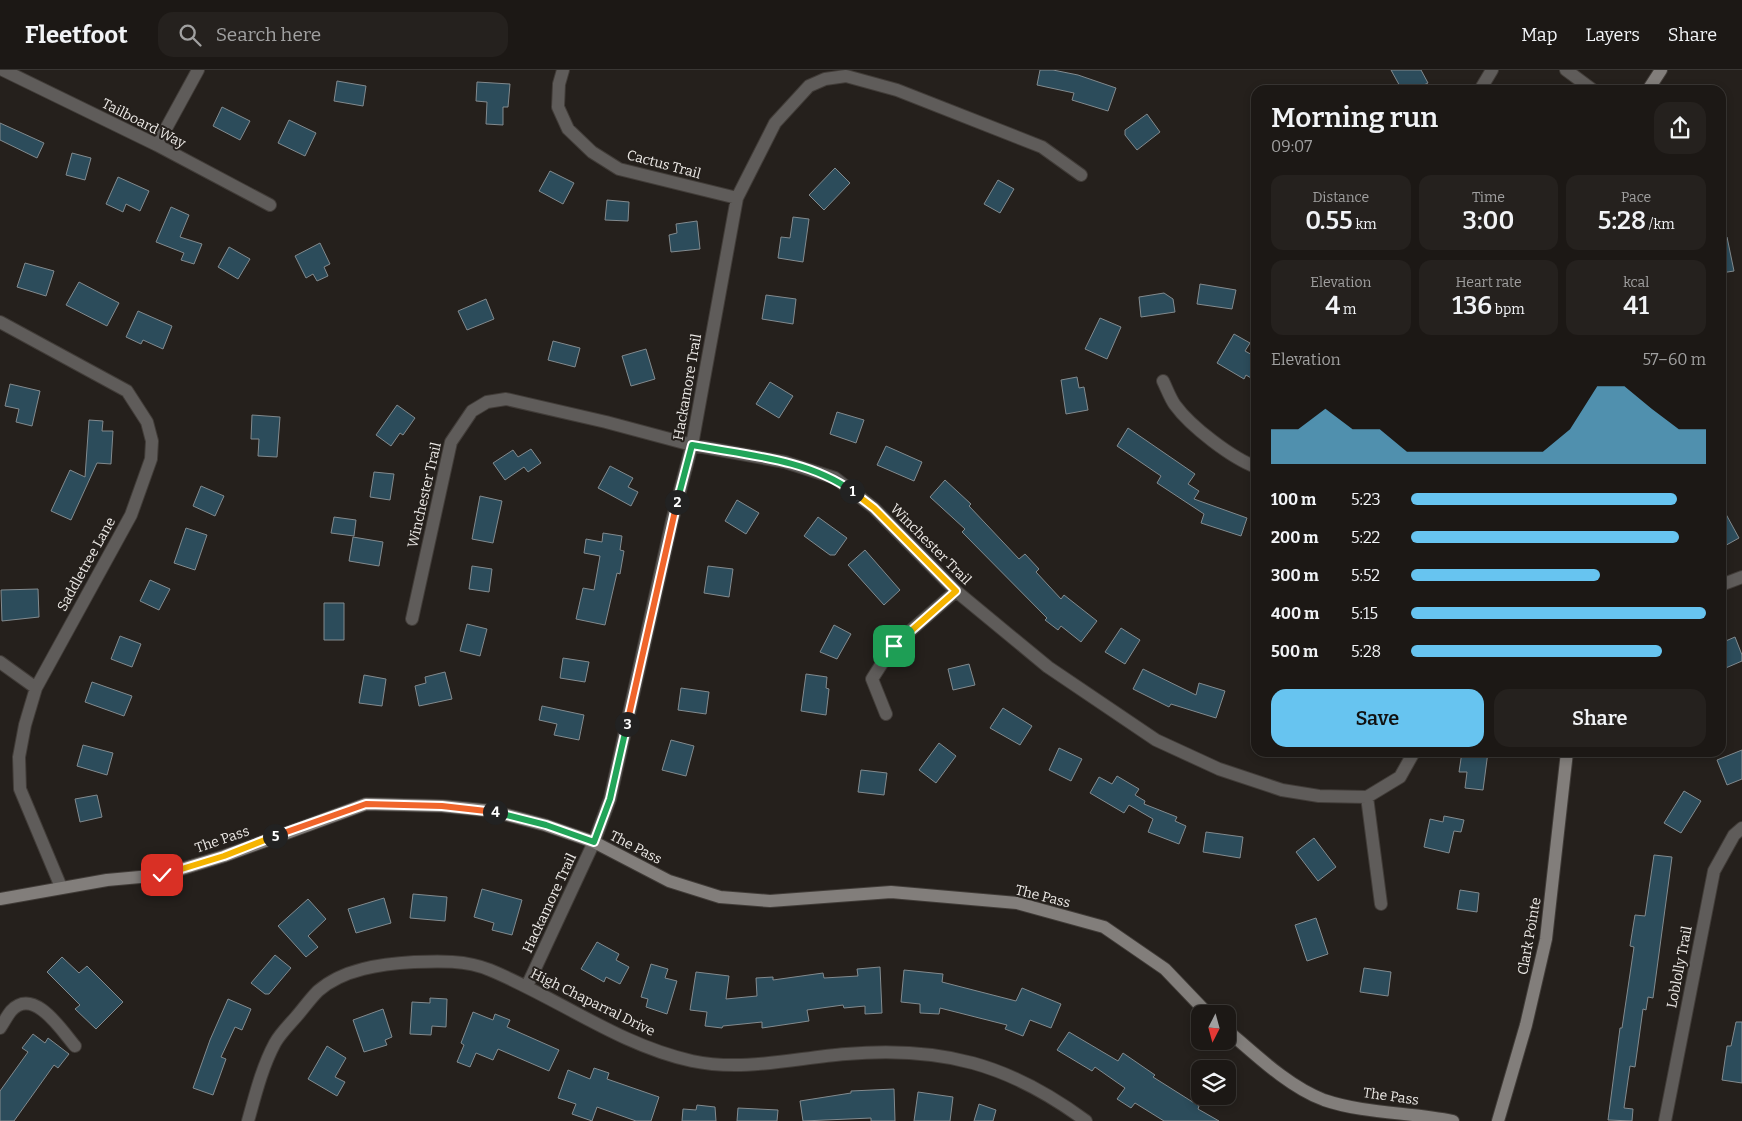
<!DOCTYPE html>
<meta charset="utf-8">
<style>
:root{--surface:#1c1815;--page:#25211e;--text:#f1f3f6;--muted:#a0a0a0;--line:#3a3734;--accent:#67c4f0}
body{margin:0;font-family:Bitter,serif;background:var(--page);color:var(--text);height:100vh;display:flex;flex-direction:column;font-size:19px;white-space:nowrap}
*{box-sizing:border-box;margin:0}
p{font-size:16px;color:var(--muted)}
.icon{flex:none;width:28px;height:28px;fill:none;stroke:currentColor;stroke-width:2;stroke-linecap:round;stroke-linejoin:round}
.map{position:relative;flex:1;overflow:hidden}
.sheet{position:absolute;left:1251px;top:15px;width:475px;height:672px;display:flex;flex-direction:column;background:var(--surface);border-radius:15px;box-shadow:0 2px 8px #0003,0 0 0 1px var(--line)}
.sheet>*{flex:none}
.needle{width:32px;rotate:186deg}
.tools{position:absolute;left:1191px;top:935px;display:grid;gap:10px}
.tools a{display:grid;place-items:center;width:45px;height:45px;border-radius:10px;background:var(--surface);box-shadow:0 2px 8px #0003,0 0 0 1px var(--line);font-size:25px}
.pin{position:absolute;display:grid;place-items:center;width:42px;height:42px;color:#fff;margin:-21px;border-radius:10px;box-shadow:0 2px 8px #0006}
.km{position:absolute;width:25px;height:25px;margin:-12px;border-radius:50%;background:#222;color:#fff;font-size:14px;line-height:25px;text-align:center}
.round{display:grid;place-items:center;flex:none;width:52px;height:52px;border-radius:15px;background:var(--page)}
.headline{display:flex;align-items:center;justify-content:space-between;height:85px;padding:0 20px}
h1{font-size:28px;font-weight:600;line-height:38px}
.metrics{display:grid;grid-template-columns:repeat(3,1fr);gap:8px;height:85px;padding:5px 20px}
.metrics div{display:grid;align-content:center;border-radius:12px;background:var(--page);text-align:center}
.metrics b{font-size:25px;font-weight:600}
.metrics small{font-size:14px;font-weight:400}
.metrics p{font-size:14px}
.chart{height:140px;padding:10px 20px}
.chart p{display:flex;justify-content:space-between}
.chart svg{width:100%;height:90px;margin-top:5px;fill:var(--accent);opacity:.7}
.cta{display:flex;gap:10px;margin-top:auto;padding:10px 20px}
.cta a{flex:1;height:58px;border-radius:15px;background:var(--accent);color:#111;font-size:20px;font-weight:600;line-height:58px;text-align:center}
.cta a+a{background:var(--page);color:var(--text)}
ul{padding:0 20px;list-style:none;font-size:16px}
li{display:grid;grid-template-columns:80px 60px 1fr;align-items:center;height:38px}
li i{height:12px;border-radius:6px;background:var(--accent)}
header{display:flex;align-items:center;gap:30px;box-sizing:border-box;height:70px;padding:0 25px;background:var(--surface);border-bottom:1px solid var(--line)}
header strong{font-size:24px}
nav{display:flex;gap:28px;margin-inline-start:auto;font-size:18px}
.search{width:350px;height:45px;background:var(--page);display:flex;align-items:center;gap:12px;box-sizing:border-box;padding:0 18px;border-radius:15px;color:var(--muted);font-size:19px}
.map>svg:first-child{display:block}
.building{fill:#2c4c5b;stroke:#828a8e}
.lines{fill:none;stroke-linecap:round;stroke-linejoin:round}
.street-casing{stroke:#413c38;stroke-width:14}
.secondary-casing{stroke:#413c38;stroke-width:14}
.street{stroke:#5f5c5a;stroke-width:12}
.secondary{stroke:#827e7b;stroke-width:12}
.split-1-casing{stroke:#fff;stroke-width:10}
.split-2-casing{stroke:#fff;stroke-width:10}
.split-3-casing{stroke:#fff;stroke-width:10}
.split-4-casing{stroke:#fff;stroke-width:10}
.split-5-casing{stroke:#fff;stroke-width:10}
.split-6-casing{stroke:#fff;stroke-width:10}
.split-1{stroke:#f5b400;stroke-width:6}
.split-2{stroke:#22a559;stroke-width:6}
.split-3{stroke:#f0652b;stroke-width:6}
.split-4{stroke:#22a559;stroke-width:6}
.split-5{stroke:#f0652b;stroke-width:6}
.split-6{stroke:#f5b400;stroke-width:6}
.labels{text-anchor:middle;stroke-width:4;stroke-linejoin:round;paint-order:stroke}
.street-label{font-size:14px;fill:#ece9e6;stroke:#25201c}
</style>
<header>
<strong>Fleetfoot</strong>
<div class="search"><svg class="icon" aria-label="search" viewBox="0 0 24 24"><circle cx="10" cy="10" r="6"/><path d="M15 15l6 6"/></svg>Search here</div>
<nav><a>Map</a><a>Layers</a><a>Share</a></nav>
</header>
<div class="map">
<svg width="1742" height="1051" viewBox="0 0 1742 1051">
<rect width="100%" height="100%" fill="#25201c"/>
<path class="building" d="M1040 0H1053L1078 5 1116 18 1108 41 1072 30 1074 23 1037 15Z
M1391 0H1421L1428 13 1413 20H1402Z
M337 11 366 16 363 36 334 31Z
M477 12 510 14 508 37H503V55L486 54 487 32 476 31Z
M222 37 250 51 240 70 213 56Z
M1147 44 1160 62 1137 80 1125 65V60Z
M289 50 316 63 305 86 278 73Z
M0 53 44 73 37 88 0 70Z
M72 83 91 88 85 110 66 105Z
M835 98 850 113 824 140 809 125Z
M550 101 574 113 563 134 539 121Z
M118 107 149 121 140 141 126 134 123 142 106 134Z
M998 110 1014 119 1000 143 984 134Z
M607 130 629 132 628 151 605 150Z
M171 137 189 145 180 167 202 174 194 194 181 190 184 183 156 172Z
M793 147 809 149 803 192 778 188 781 167 790 168Z
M697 151 700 179 671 182 669 165 677 163 676 154Z
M1721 167H1727L1734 201 1721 203Z
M320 173 330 194 324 197 328 206 317 211 313 204 306 208 295 186Z
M229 177 250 189 238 209 218 197Z
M25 193 54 201 46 226 17 217Z
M79 212 119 233 107 256 66 235Z
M1200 214 1236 220 1232 239 1197 234Z
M1164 223 1173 229 1175 242 1141 247 1139 227Z
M766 225 796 229 793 254 762 249Z
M486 229 494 249 467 260 458 241Z
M138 241 172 256 163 279 143 270 141 274 126 267Z
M1100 248 1121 257 1107 289 1085 279Z
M1234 264 1250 273 1245 281 1256 287V311L1246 305 1244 309 1217 293Z
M553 271 580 278 575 297 548 290Z
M646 279 655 309 631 316 622 286Z
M1077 307 1079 318 1084 317 1088 340 1066 344 1061 310Z
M770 312 793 326 779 348 756 334Z
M10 314 40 321 32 356 16 352 19 339 5 336Z
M397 335 415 348 403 365 400 363 391 376 376 365Z
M837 342 864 350 856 373 830 364Z
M252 345 280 347 277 387 258 386 259 369H251Z
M89 350 103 351 102 361H113L111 394 97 393 71 450 51 441 70 400 85 407Z
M1128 358 1195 404 1188 414 1199 421 1194 429 1247 448 1241 466 1201 453 1204 444 1157 413 1161 406 1117 376Z
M886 376 922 392 914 411 877 395Z
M531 379 541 393 528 402 524 397 505 410 493 393 513 380 518 387Z
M610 396 633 408 628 417 638 422 631 436 598 418Z
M374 402 394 404 390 430 370 427Z
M945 410 971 434 969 436 1019 489 1025 484 1039 499 1036 502 1061 529 1064 525 1097 551 1081 572 1061 556 1058 560 1045 550 1047 548 962 462 965 459 930 427Z
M201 416 224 426 215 446 193 436Z
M480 426 502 431 493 473 472 469Z
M737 430 759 443 746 464 725 451Z
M1721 435 1739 468 1721 478Z
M334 447 356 450 354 466 331 463Z
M818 447 847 468 835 485H830L804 466Z
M186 458 207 465 195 500 174 493Z
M603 463 622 466 620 480 624 481 620 504 617 503 605 555 576 549 583 518 594 520 600 486 584 483 586 469 602 472Z
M353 467 383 472 379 496 349 491Z
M865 480 900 520 884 535 848 495Z
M472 496 492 499 489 522 469 519Z
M708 496 733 499 729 527 704 523Z
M150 510 170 519 159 540 140 531Z
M38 519 39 547 2 551 1 520Z
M324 533H344V570H324Z
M467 554 487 559 480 586 460 581Z
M834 555 851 564 837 589 820 582Z
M1121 558 1140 570 1125 594 1105 582Z
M120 566 141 574 132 597 111 589Z
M1735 567 1742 585V591L1721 600V573Z
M563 588 589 592 585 612 560 608Z
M969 594 975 615 953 620 948 599Z
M1143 599 1196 625 1199 613 1225 621 1216 648 1171 634 1169 637 1133 619Z
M445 602 452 629 419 636 415 616 426 613 425 607Z
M806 604 827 607 826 618 829 619 826 645 801 641Z
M364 605 386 609 382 636 359 633Z
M92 612 132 626 124 646 85 632Z
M681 618 709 622 706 644 678 640Z
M542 636 584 645 579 670 554 665 557 654 539 650Z
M1003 638 1032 656 1020 675 990 658Z
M671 670 694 676 686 706 662 700Z
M939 673 956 686 936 713 919 700Z
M83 675 113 683 107 705 77 696Z
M1059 678 1082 689 1071 711 1049 700Z
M1742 680V709L1727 715 1717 690Z
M1462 682H1488L1483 720 1465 718 1467 702H1459Z
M861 700 887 703 884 725 858 722Z
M1117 706 1139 719 1135 725 1145 731 1144 734 1177 747 1175 751 1186 756 1179 774 1148 762 1153 749 1129 735 1124 743 1090 723 1099 707 1112 714Z
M1684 721 1701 731 1681 763 1664 753Z
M97 725 102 747 80 752 75 729Z
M1444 746 1464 750 1461 762 1454 761 1449 783 1424 777 1430 749 1443 752Z
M1206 762 1243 767 1240 788 1203 782Z
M1314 768 1336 797 1318 811 1296 782Z
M1654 785 1672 787 1653 928 1648 927 1646 940 1643 939 1635 997 1630 996 1624 1038 1633 1039 1632 1051 1608 1050 1620 958H1622L1634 877 1630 876 1635 845 1645 846Z
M482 819 522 830 512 865 492 860 494 853 474 847Z
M1460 820 1479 823 1477 842 1457 839Z
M413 824 447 827 445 851 410 848Z
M384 828 391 853 356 863 348 839Z
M308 829 326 849 308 866 318 877 306 887 278 856Z
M1316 848 1328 884 1307 891 1295 855Z
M597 872 619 884 616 890 629 897 620 914 606 907 604 912 581 899Z
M275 885 291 898 269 924H265L251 913Z
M62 887 79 903 87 896 123 932 96 959 75 939 80 935 47 902Z
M651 894 668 899 665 908 677 911 667 944 646 937 648 929 641 927Z
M880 897 882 943 865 944V936L844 938 843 935 807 940 809 951 762 958V952L723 956 722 958 705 956 707 942 690 940 696 902 729 906 726 929 757 926 756 908 773 907V910L823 903 824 908 858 906 857 899Z
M1364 898 1391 902 1388 926 1360 922Z
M904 900 943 904 942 912 1016 931 1022 918 1061 934 1051 958 1030 950 1023 966 1005 959 1007 955 940 938 939 944 920 943V934L901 932Z
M430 928 447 929 446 957 432 956 431 965 410 964 412 932 430 933Z
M228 929 251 939 242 960 235 957 221 987 226 989 213 1025 193 1018 210 970Z
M383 939 392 967 385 970 387 975 364 982 353 950Z
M473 942 493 950 495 944 510 950 507 957 559 980 549 1001 498 979 493 990 476 983 470 997 457 992 464 975 461 973Z
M1736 952H1742V1013L1722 1010 1727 976H1731Z
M1069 962 1118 991 1123 983 1155 1005 1153 1007 1199 1036 1198 1039 1219 1051H1164L1135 1033 1131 1038 1117 1029 1125 1018 1095 997 1092 1001 1057 980Z
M33 964 45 973 48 968 69 984 58 998 54 995 14 1051H0V1021L28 982 22 978Z
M327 976 346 988 335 1007 345 1012 337 1026 308 1009Z
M594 998 609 1003 607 1009 659 1027 651 1051H636L597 1037 592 1051 572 1044 576 1034 558 1028 568 1000 590 1009Z
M894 1019 895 1051H871V1048L803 1051 800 1031 851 1023V1021Z
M918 1022 953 1027 950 1051H914Z
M979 1034 996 1040 993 1051H974Z
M697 1035 715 1037 716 1051H682L683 1039 696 1040Z
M738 1038 778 1040 777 1051H737Z"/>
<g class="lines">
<defs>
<path id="street" d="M3 0 157 75 270 135
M563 0 559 14 558 37 568 59 592 82 619 99 737 128
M1566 0 1593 20
M1480 20 1492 0
M157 75 198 0
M0 252 127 321 147 352 152 371 151 389 131 445 36 618 25 655 19 687 20 719 61 817
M1163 311C1167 319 1170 328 1175 335 1191 357 1232 388 1256 397
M1721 515 1742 507
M412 549 451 372 472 341 487 332 506 329 606 352 692 375 785 392 835 408 874 438 956 521 1048 597 1156 670 1219 699 1282 720 1319 726 1367 727 1400 707 1414 682
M0 592 36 618
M886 644 872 609 893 576 956 521
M1367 727 1381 834
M527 916 594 772 610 729 672 451 692 375 737 128 775 53 809 16 825 9 846 6 897 20 1042 77 1081 105
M0 958C4 952 7 946 11 941 34 916 62 961 75 976
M248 1051C255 1026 262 997 275 973 280 964 289 955 296 947 303 939 310 929 318 921 343 899 381 894 414 892 439 891 466 890 490 900 558 928 619 975 692 991 744 1002 795 988 846 984 942 976 1009 994 1086 1051
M1665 1051 1714 801 1734 765 1742 758"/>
<path id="secondary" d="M1648 20 1661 0
M0 829 107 810 162 805 224 786 366 734 442 736 492 741 545 755 594 772 669 811 720 827 770 831 891 822 1017 833 1104 857 1165 899 1208 944
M1228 961C1256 985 1289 1017 1324 1030 1365 1044 1411 1042 1453 1051
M1498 1051 1526 955 1546 869 1567 682"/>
</defs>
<use href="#street" class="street-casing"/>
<use href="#secondary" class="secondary-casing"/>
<use href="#street" class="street"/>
<use href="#secondary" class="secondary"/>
</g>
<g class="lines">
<defs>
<path id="split-1" d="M852 421 874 438 956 521 894 576"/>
<path id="split-2" d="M677 432 692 375C745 385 808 389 852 421"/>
<path id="split-3" d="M627 654 677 432"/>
<path id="split-4" d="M495 742 546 755 594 772 610 729 627 654"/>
<path id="split-5" d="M275 766 366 734 442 736 495 742"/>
<path id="split-6" d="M162 805 224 786 275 766"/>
</defs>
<use href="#split-1" class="split-1-casing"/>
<use href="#split-2" class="split-2-casing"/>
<use href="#split-3" class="split-3-casing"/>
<use href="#split-4" class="split-4-casing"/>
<use href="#split-5" class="split-5-casing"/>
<use href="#split-6" class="split-6-casing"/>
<use href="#split-1" class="split-1"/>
<use href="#split-2" class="split-2"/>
<use href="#split-3" class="split-3"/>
<use href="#split-4" class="split-4"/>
<use href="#split-5" class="split-5"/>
<use href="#split-6" class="split-6"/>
</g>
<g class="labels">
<g class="street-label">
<text transform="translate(144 53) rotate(27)" y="5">Tailboard Way</text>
<text transform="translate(664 94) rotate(15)" y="5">Cactus Trail</text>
<text transform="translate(687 317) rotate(-80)" y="5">Hackamore Trail</text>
<text transform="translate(424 425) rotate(-77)" y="5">Winchester Trail</text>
<text transform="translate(931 474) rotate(45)" y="5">Winchester Trail</text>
<text transform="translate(86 494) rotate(-61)" y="5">Saddletree Lane</text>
<text transform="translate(222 769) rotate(-19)" y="5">The Pass</text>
<text transform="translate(636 777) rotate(27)" y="5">The Pass</text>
<text transform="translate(1043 826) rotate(14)" y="5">The Pass</text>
<text transform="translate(549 833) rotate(-65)" y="5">Hackamore Trail</text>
<text transform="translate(1529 866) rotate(-80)" y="5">Clark Pointe</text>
<text transform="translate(1679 897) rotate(-79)" y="5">Loblolly Trail</text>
<text transform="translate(593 932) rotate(26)" y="5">High Chaparral Drive</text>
<text transform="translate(1391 1026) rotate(8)" y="5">The Pass</text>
</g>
</g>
</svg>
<div class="tools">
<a><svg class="needle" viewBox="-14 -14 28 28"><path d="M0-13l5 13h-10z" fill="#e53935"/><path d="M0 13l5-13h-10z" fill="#a0a0a0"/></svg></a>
<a><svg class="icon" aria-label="layers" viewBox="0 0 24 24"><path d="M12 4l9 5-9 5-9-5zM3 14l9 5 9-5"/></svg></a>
</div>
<div class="pin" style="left:894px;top:576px;background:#1e9e55"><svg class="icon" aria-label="arrive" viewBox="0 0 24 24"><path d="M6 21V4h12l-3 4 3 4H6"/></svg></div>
<div class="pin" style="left:162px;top:805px;background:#d93025"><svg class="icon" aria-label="check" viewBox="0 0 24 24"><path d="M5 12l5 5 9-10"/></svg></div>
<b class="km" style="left:852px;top:421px">1</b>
<b class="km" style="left:677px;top:432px">2</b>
<b class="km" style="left:627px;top:654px">3</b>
<b class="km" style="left:495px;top:742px">4</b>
<b class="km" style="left:275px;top:766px">5</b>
<section class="sheet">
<div class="headline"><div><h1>Morning run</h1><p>09:07</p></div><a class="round"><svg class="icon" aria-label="share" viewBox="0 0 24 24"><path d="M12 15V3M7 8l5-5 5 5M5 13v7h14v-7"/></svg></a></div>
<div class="metrics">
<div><p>Distance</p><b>0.55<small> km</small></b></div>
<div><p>Time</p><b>3:00</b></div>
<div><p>Pace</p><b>5:28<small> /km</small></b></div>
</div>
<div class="metrics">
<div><p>Elevation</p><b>4<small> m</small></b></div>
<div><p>Heart rate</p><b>136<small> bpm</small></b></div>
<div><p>kcal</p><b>41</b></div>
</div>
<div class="chart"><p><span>Elevation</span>57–60 m</p>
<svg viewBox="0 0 160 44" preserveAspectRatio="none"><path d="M0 44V27L10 27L20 17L30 27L40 27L50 38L60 38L70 38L80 38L90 38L100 38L110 27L120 6L130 6L140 17L150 27L160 27V44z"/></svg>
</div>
<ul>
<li><b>100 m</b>5:23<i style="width:90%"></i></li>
<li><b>200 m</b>5:22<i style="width:91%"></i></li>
<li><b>300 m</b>5:52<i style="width:64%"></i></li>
<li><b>400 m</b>5:15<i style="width:100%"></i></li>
<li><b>500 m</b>5:28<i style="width:85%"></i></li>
</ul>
<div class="cta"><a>Save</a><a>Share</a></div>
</section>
</div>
